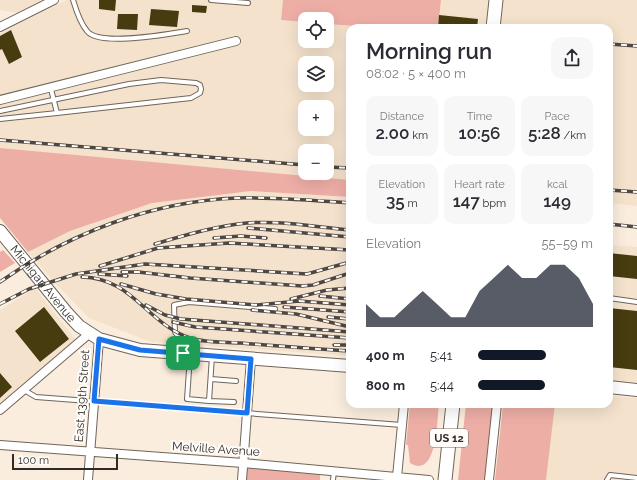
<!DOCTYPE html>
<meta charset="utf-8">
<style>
:root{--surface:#fff;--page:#f7f7f7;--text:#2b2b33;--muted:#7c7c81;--accent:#111827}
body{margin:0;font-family:Raleway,sans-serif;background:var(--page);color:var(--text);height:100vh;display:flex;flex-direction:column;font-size:15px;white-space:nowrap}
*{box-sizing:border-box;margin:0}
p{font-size:13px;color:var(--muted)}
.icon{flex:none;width:22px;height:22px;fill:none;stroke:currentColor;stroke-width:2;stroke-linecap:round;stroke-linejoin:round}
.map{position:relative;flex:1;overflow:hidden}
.details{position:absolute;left:346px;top:24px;width:267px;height:384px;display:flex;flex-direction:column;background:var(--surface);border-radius:12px;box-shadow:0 4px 16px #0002}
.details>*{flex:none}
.tools{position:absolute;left:298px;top:12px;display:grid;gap:8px}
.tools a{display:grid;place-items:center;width:36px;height:36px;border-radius:8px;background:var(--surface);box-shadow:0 4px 16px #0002;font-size:20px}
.scale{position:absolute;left:12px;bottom:10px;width:106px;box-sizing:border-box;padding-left:4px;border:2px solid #302b26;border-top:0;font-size:11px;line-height:14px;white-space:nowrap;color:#302b26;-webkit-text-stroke:3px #fffcf9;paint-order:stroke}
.pin{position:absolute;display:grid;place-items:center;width:34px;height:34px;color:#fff;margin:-17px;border-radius:8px;box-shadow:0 2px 6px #0006}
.round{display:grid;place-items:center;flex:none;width:42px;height:42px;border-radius:12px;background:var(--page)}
.summary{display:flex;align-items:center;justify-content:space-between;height:68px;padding:0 20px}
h1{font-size:22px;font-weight:600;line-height:30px}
.stats{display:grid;grid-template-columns:repeat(3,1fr);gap:6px;height:68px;padding:4px 20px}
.stats div{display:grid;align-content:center;border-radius:10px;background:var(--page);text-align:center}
.stats b{font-size:17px;font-weight:600}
.stats small{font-size:11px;font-weight:400}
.stats p{font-size:11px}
.chart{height:112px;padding:8px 20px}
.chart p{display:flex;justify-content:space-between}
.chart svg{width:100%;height:72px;margin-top:4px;fill:var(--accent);opacity:.7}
ul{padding:0 20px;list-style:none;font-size:13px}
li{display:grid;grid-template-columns:64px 48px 1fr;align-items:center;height:30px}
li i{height:10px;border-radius:5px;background:var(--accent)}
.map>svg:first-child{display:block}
.built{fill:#f4e2cd;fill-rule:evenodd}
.green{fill:#edaea6}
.building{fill:#473c10}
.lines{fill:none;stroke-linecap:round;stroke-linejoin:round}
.service-casing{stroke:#706559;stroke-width:6}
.minor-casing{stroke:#706559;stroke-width:10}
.secondary-casing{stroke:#706559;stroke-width:14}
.primary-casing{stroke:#706559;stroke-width:15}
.service{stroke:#fff;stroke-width:4}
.minor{stroke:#fff;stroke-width:8}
.secondary{stroke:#fff;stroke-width:12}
.primary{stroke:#fff;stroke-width:13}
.rail-casing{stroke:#4f4842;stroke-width:3.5}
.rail{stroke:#fffcf9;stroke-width:2;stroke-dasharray:6;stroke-linecap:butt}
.route-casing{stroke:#fff;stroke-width:8}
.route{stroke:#1a73e8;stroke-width:5}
.labels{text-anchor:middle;stroke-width:4;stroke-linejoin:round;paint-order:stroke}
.shield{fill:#fffcf9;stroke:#6e6a65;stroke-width:1}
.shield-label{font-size:11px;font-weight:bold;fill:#302b26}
.street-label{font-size:12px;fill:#302b26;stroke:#fffcf9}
</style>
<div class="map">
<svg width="637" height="480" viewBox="0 0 637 480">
<rect width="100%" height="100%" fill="#faedde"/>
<path class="built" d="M0 0H41L18 13 0 10Z
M67 0H283L281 20 305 22V41H327V24L385 28H350V180L0 148V33ZM305 63H327V85H305ZM305 107H327V129H305ZM305 151H327V173H305Z
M441 0H637V206L609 203V28H438Z
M251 191 350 197V356L151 342 89 318 55 283 28 252 70 231 152 203Z
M609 245 637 247V382L609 380Z
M35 288 76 340 0 404V310Z
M609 396 637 398V480H546L555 404H609Z"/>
<path class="green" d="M283 0H441L438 28H385L327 24V19H305V22L281 20Z
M0 148 350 180V197L251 191 152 203 70 231 28 252 0 218Z
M3 250 15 263 0 272V252Z
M410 404H439C437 418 438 480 410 463L408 445H406Z
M466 404H493L485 480H458Z
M503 404H555L546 480H495Z
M247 467 320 474V480H246Z"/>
<path class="building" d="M99 0H116L115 11 99 9Z
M192 5 207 6 206 13 192 12Z
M151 9 179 11 177 27 149 25Z
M118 14H138L137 30 117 29Z
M439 15 478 19 477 28H438Z
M11 30 22 57 9 64 2 49 0 50V36Z
M609 253 637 256V279L609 276Z
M44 307 69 339 40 362 15 331Z
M609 308 637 311V370L609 367Z
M0 373 12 387 0 398Z"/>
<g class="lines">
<defs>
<path id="service" d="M73 0C76 10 80 23 87 31 99 47 167 34 187 31
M211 0 248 3
M0 111 129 84 161 80 196 83 200 85 201 89 200 93 191 98 57 113 51 89
M0 119 57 113
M609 298 637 302
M183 353V343L175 332 174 305 189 302 275 309
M190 356 187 399 209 401
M212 356 209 401 234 402
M211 379 236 381
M24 390 36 397 402 425
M333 480 334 471
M607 480 610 475 637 478"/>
<path id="minor" d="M0 27 54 0
M0 100 236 41
M0 410 90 333
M0 445 243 463 429 480
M397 477 404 404
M88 480 99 339
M242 480 251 359
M489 480 497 404"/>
<g id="secondary">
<path id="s1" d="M0 231 66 312 79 326 99 339 140 350 350 366"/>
<path d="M609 387 637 390"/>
</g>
<path id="primary" d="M493 28 496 0
M445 480 453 404"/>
</defs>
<use href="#service" class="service-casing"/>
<use href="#minor" class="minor-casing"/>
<use href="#secondary" class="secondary-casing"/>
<use href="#primary" class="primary-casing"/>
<use href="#service" class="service"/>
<use href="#minor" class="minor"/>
<use href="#secondary" class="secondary"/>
<use href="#primary" class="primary"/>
<defs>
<path id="rail" d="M609 44 637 46
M0 140 305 165
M327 167 350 168
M609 190 637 192
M609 224 637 227
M248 228 350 237
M214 238 241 236 266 238
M155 244C182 236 209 228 238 224 274 219 313 227 350 230
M100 266 158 248 229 243 350 250
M122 272H138L190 278 302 286 313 285 350 273
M99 274 127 276
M82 277C133 278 146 323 190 338 206 343 225 342 241 343 277 346 314 349 350 351
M0 282C69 233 153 201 238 198 275 197 312 200 350 203
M121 284 156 294 186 299 257 305 299 301 350 305
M320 296 350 299
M291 299 327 290 350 288
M0 304 29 289 76 274 145 264 307 274 350 262
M146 305 165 315 181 319 350 332
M284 307 350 312
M252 310 296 314 350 327
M328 317 350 319
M173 322 195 327 350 338
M334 345H350"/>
</defs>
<use href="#rail" class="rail-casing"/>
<use href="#rail" class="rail"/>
</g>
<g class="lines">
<defs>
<path id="route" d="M99 339 140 350 251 359 247 413 94 401Z"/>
</defs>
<use href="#route" class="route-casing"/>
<use href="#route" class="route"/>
</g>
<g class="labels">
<rect class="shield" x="430" y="429" width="38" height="18" rx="3"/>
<g class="shield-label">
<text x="449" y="442">US 12</text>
</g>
<g class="street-label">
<text dy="4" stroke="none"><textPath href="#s1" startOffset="68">Michigan Avenue</textPath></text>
<text transform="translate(82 396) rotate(-86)" y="4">East 139th Street</text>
<text transform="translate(216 449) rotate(4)" y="4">Melville Avenue</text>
</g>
</g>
</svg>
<div class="tools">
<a><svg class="icon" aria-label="locate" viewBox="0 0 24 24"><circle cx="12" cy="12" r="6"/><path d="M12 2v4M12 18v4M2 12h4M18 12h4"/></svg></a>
<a><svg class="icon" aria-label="layers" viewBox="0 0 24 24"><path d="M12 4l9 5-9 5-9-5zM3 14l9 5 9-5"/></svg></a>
<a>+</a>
<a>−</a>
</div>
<div class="scale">100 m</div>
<div class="pin" style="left:183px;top:353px;background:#1e9e55"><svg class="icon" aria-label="arrive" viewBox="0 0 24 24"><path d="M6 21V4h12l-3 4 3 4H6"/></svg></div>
<section class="details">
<div class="summary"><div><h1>Morning run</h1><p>08:02 · 5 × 400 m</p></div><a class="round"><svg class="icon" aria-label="share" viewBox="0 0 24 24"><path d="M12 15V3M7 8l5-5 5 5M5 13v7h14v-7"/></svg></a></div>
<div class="stats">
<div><p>Distance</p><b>2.00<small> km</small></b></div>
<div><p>Time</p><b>10:56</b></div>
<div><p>Pace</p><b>5:28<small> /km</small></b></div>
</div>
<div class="stats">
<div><p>Elevation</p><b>35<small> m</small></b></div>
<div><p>Heart rate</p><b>147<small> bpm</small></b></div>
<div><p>kcal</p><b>149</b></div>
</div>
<div class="chart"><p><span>Elevation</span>55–59 m</p>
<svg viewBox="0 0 160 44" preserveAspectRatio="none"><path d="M0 44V30L10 38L20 38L30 30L40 22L50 30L60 38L70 38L80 22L90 14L100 6L110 14L120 14L130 6L140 6L150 14L160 30V44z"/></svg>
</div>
<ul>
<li><b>400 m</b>5:41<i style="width:59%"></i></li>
<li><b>800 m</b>5:44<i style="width:58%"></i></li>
</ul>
</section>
</div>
